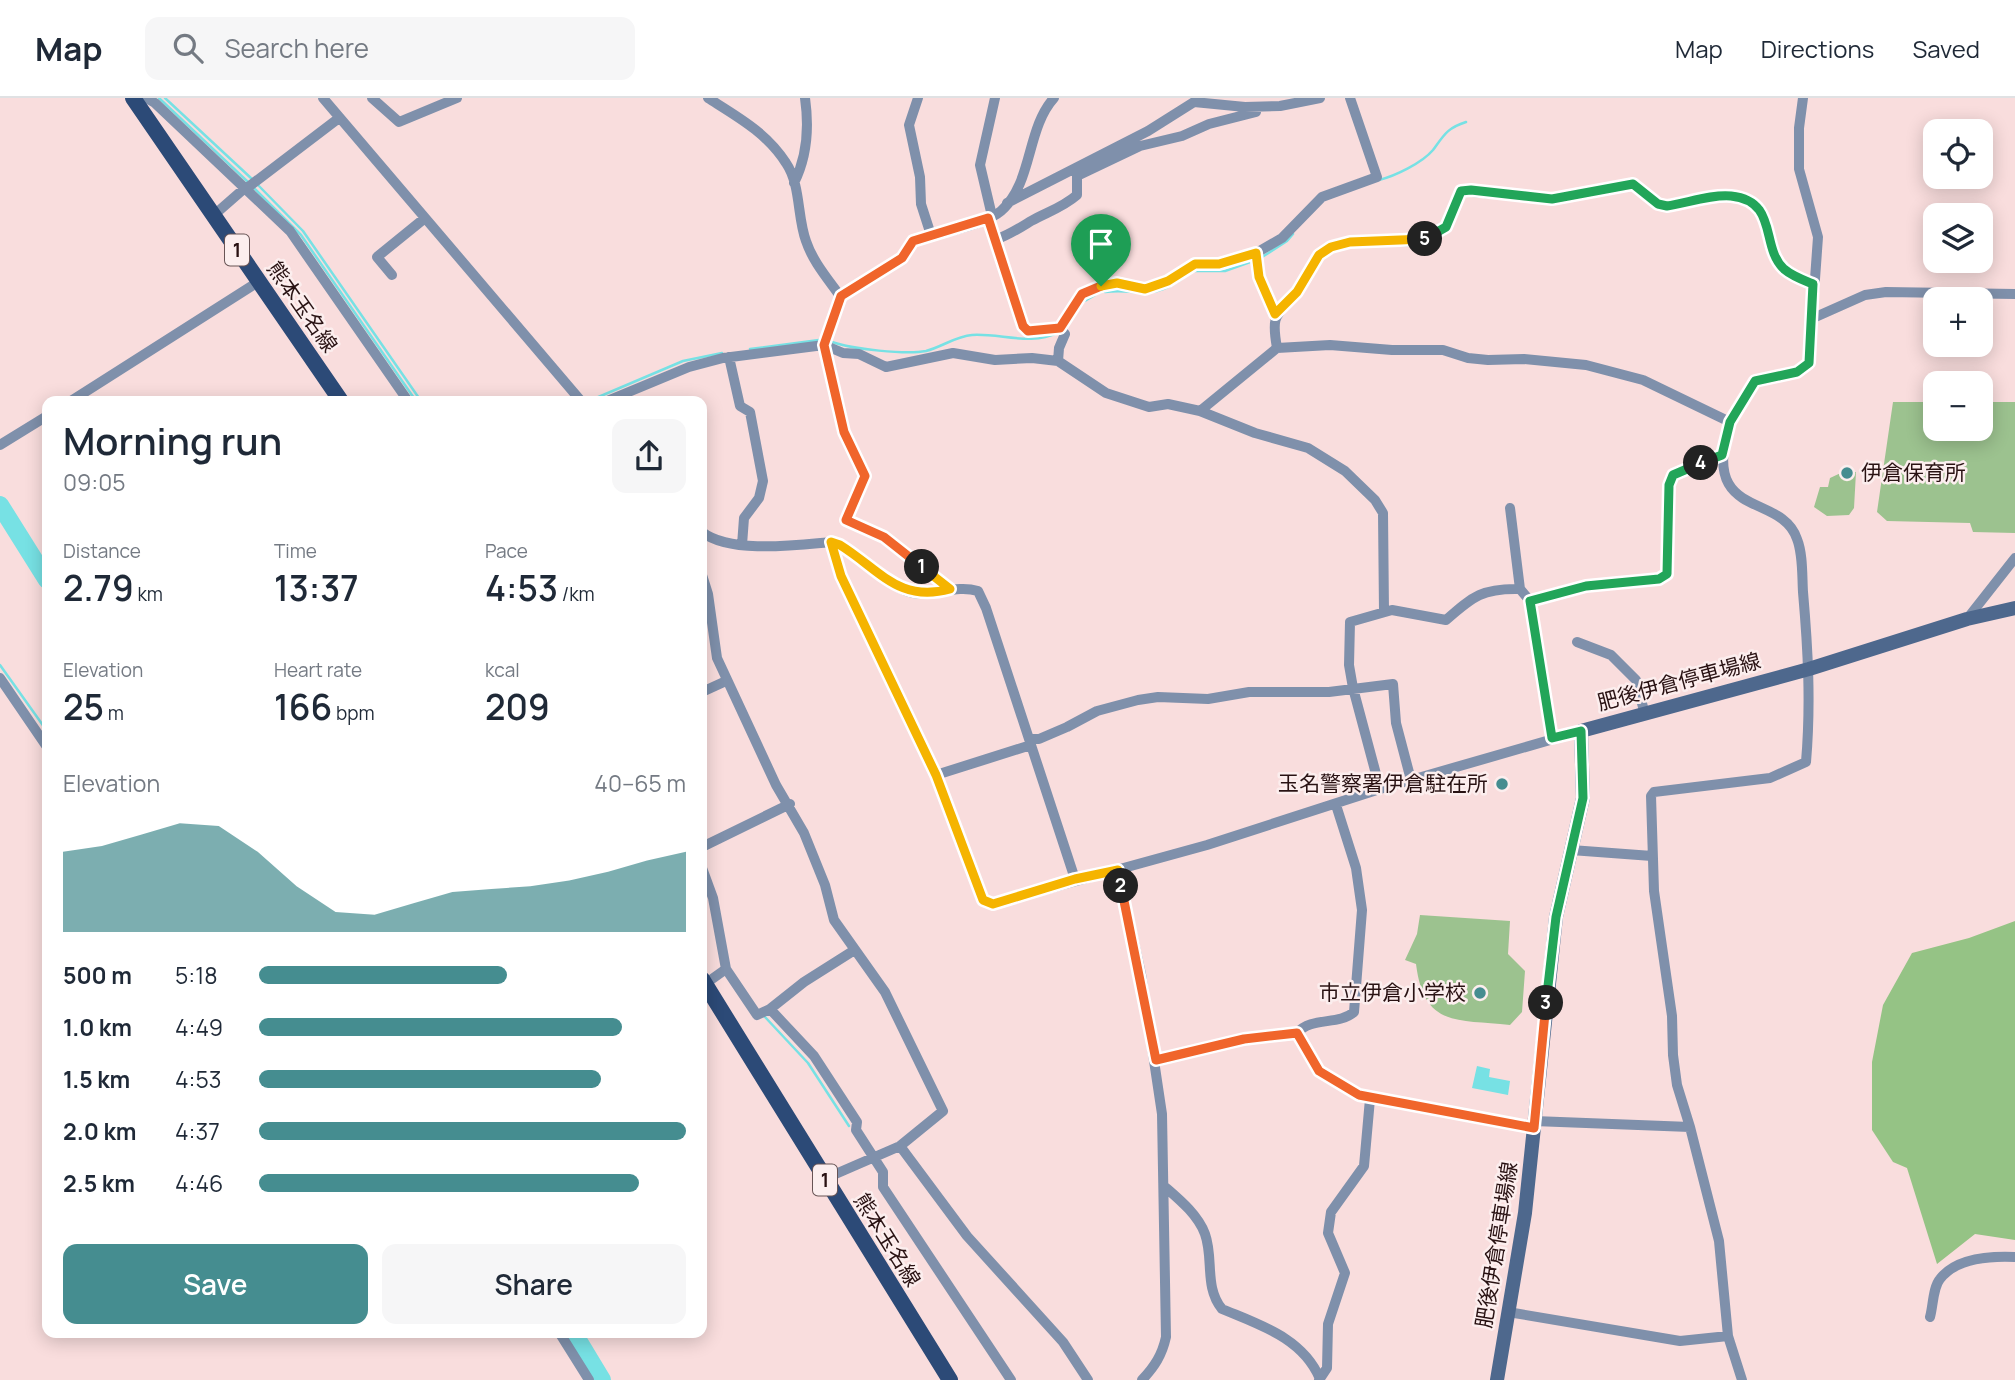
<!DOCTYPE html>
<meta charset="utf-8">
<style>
:root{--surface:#fff;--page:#f6f6f7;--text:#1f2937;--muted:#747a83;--line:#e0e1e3;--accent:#458d90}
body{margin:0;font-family:Manrope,"Noto Sans JP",sans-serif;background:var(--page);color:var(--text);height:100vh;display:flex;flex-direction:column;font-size:26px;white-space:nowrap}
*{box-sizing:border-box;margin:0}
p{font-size:23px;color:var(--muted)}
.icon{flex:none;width:38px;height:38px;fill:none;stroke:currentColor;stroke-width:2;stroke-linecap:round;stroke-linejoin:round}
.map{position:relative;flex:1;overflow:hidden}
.sheet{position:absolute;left:42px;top:298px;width:665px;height:942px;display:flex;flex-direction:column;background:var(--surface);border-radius:14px;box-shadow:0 4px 18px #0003}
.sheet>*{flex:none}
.controls{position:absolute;left:1923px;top:21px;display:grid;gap:14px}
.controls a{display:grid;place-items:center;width:70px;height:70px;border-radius:14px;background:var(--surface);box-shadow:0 4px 18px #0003;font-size:35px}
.pin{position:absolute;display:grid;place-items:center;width:60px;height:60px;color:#fff;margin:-72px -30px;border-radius:50% 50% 50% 0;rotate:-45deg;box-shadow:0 0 7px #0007}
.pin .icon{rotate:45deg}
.km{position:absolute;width:35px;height:35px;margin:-18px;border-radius:50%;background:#222;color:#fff;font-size:19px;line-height:35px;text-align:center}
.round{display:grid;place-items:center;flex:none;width:74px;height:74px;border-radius:14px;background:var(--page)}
.overview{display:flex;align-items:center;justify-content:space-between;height:119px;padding:0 21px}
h1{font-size:38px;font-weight:600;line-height:52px}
.metrics{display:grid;grid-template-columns:repeat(3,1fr);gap:10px;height:119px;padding:7px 21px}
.metrics div{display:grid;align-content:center}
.metrics b{font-size:35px;font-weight:600}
.metrics small{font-size:19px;font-weight:400}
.metrics p{font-size:19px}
.chart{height:196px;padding:14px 21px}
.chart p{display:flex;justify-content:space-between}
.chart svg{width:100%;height:126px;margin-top:7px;fill:var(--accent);opacity:.7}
.action{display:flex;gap:14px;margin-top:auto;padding:14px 21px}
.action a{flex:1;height:80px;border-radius:14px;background:var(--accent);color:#fff;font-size:28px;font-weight:600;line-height:80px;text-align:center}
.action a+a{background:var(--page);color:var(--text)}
ul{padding:0 21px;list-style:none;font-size:23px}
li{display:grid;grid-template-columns:112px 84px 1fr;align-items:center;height:52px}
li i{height:18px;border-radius:9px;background:var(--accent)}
header{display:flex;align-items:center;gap:42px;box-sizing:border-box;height:98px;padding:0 35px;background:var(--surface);border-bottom:2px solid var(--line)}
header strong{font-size:33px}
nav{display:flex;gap:38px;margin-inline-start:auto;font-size:24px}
.search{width:490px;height:63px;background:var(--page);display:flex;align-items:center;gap:18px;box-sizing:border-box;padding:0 24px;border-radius:14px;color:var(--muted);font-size:26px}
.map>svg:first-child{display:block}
.green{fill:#9cc28f}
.forest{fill:#95c385}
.water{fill:#77e1e4}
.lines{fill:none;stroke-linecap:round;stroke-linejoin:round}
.stream{stroke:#77e1e4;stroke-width:2.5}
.river{stroke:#77e1e4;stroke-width:18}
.street{stroke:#7f90ab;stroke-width:10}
.secondary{stroke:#4e688d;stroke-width:14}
.primary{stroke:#2c4a77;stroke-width:16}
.split-1-casing{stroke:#fff;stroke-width:14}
.split-2-casing{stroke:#fff;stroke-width:14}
.split-3-casing{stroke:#fff;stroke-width:14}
.split-4-casing{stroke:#fff;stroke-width:14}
.split-5-casing{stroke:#fff;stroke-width:14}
.split-6-casing{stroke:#fff;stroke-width:14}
.split-1{stroke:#f0652b;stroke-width:9}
.split-2{stroke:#f5b400;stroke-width:9}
.split-3{stroke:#f0652b;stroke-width:9}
.split-4{stroke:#22a559;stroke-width:9}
.split-5{stroke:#22a559;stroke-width:9}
.split-6{stroke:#f5b400;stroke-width:9}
.poi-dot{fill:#458d90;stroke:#fceeee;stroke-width:2.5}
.labels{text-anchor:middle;stroke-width:5;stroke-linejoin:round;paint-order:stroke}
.shield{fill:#fceeee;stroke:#685455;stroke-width:2}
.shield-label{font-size:19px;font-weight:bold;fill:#291213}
.street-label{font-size:21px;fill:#291213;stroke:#fceeee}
.poi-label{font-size:21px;fill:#291213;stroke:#fceeee;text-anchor:end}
</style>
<header>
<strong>Map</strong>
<div class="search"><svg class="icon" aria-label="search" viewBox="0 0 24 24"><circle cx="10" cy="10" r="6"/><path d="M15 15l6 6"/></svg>Search here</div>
<nav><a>Map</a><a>Directions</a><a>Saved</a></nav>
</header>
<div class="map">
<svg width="2015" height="1282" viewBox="0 0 2015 1282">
<rect width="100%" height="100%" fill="#f9dddd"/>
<path class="green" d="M1893 304H1935L1936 331H1981V304H2015V435L1973 434 1970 425 1887 423 1877 414Z
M1845 373 1856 374 1854 410 1849 417 1827 418 1814 409 1820 389H1828L1830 380Z
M1420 817 1510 823 1508 856 1525 873 1522 914 1510 927C1457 921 1424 930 1416 866L1405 862 1417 836Z"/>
<path class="forest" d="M2015 823V1142L1975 1136 1937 1166 1907 1070 1893 1064 1872 1032V964L1883 907 1912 855 1969 840Z"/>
<path class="water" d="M1477 968 1490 971 1489 979 1510 983 1508 997 1472 990Z"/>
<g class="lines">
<path class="stream" d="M159 0 248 84
M165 0 252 81
M1379 82C1395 78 1422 65 1433 52 1444 37 1447 30 1466 24
M257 86 303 133 421 303
M253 89 301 137 416 303
M1259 161 1287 143 1293 136
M1192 173H1225L1253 163
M1105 194C1142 190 1150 205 1187 177
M1083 204 1095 197
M1065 230 1079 209
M832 244C852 251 906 257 926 253 942 249 956 238 972 237 999 235 1032 248 1057 235
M750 251 819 242
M589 303 683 263 722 255
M0 567 47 633
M765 919 808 965 849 1028"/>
<path class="river" d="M0 407 47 482
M573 1234 602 1282"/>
<path class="street" d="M146 0 155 5 290 133 408 303
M323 0 581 303
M372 0 399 24 457 0
M708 0C738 19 767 35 786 65 801 87 797 119 806 143 813 164 828 181 840 198
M918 0 909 27 920 79 921 106 931 137
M794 85C807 59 809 28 805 0
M247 90 339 20
M1007 105 1148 33 1194 4 1245 9 1280 8 1320 0
M214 117 246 89
M992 118 980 67 995 0
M988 120 1023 228 1028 233 1060 230
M995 142C1009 137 1018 131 1031 123 1047 114 1062 110 1077 97V78L1140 48 1182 38 1209 26 1256 14
M1256 155 1259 179 1275 216
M392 177 377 159 425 120
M1811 221 1865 197 1886 194 2015 196
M1060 230 1082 196 1117 185 1145 190 1168 183 1195 166H1219L1256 155 1282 140 1322 99 1377 79 1350 0
M1277 250C1271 216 1276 219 1296 194 1305 183 1310 168 1319 158 1349 126 1406 157 1439 135 1452 126 1451 106 1461 93L1552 101 1633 86 1658 106 1667 108C1687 105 1712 96 1731 98 1779 103 1760 149 1784 171 1792 178 1803 182 1813 186
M729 259 740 308 750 314 763 383 759 400 744 420 742 447
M1058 263 1059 250 1065 236 1060 230
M71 303 258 184
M607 303 689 269 723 260 824 247 843 255 859 256 886 269 953 255 995 262 1032 260 1058 263 1106 295 1149 309 1168 306 1200 313 1255 335 1308 350 1345 373 1375 402 1383 415 1384 514
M1200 313 1277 250 1330 247 1392 252H1443L1468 260 1488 262 1524 261 1586 267 1643 282 1730 324 1755 283 1797 274 1809 265 1818 139 1799 71V30L1803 0
M0 347 47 318
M1510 410 1520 491
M702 434C730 456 797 447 831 444L840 447C859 459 892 491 913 495 935 499 955 486 978 493L986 510 1075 781
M831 444 841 478 936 677 983 802 993 806 1207 747 1380 691 1581 633
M702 477 708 496 717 560 776 687 804 735 825 787 834 822 885 894 943 1013 900 1048 824 1081
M950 491 884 439 846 422 865 378 844 334 824 247 840 198 902 160 913 143C936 135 984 128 1001 113 1033 85 1026 31 1054 0
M1967 521 2015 460
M1577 544 1611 557 1636 582 1644 613
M0 580 47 649
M702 594 726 583
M1552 640 1530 503 1586 488 1659 481 1667 476 1668 401 1673 377 1722 357
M1029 641H1039L1067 629 1097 613 1138 602 1158 599 1208 601 1249 594H1329L1393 586 1396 625 1411 682
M936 677 1031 647
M1380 691 1353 590 1349 567 1350 524 1392 512 1446 522C1473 498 1483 490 1520 491L1530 503
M702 749 790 706
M1571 752 1652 758
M702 770 713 800 726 871 757 917 770 911 814 958 857 1024 856 1032 883 1074V1089L1011 1282
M1118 772 1141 876 1162 1016 1166 1239C1162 1257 1155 1268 1142 1282
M705 886 726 871
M770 911 804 884 853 853
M1297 935 1319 973 1359 997 1534 1030
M1156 962 1244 941 1297 935C1312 918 1338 928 1354 914L1362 812 1356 770 1336 707
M1534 1023 1690 1029 1719 1143 1728 1238 1742 1282
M1690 1029 1677 987 1673 957 1672 918 1654 793 1651 698 1654 694 1770 680 1806 664C1811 606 1808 551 1803 494 1802 477 1803 456 1797 441 1781 393 1699 424 1730 324
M900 1048 967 1138 1063 1244 1088 1282
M1165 1089C1180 1102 1198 1117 1205 1136 1214 1161 1204 1189 1222 1211 1260 1227 1303 1240 1320 1281
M1508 1214 1680 1243 1728 1238
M1930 1219C1933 1209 1933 1189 1940 1181 1956 1160 1992 1158 2015 1159
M559 1234 589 1282
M1319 1282 1327 1270 1328 1226 1345 1175 1328 1135 1331 1114 1364 1068 1370 1001"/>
<path class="secondary" d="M1497 1282 1525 1115 1556 819 1583 700 1581 633 1809 571 1967 521 2015 510"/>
<path class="primary" d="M133 0 341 303
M702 881 950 1282"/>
</g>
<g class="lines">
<defs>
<path id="split-1" d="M922 469 884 439 846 422 865 378 844 334 824 247 841 198 902 160 913 143 988 120 1023 228 1028 233 1060 230 1082 196 1101 188"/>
<path id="split-2" d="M922 469 950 491C899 505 880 472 840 447L831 444 841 478 936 677 983 802 993 806 1075 781 1118 772 1121 788"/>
<path id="split-3" d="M1121 788 1156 962 1244 941 1297 935 1319 973 1359 997 1534 1030 1546 905"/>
<path id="split-4" d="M1546 905 1556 819 1583 700 1581 633 1552 640 1530 503 1586 488 1659 481 1667 476 1669 387 1673 377 1701 365"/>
<path id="split-5" d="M1425 141 1446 129 1461 93 1471 92 1552 101 1633 86 1658 106 1667 108C1687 105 1712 96 1731 98 1779 103 1760 149 1784 171 1792 178 1803 182 1813 186L1809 265 1797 274 1755 283 1730 324 1722 357 1701 365"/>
<path id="split-6" d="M1101 188 1117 185 1145 191 1168 183 1195 166H1219L1256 155 1259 179 1275 216 1297 194 1319 157 1331 149 1350 144 1425 141"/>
</defs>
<use href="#split-1" class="split-1-casing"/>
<use href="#split-2" class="split-2-casing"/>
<use href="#split-3" class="split-3-casing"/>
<use href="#split-4" class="split-4-casing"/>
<use href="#split-5" class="split-5-casing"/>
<use href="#split-6" class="split-6-casing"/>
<use href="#split-1" class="split-1"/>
<use href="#split-2" class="split-2"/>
<use href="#split-3" class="split-3"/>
<use href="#split-4" class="split-4"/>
<use href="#split-5" class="split-5"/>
<use href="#split-6" class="split-6"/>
</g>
<g class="poi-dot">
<circle cx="1847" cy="375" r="7"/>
<circle cx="1502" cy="686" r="7"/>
<circle cx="1480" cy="895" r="7"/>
</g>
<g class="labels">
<g class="shield">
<rect x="225" y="136.5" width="24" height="31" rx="5"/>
<rect x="813" y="1066.5" width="24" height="31" rx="5"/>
</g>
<g class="shield-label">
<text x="237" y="159">1</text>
<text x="825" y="1089">1</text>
</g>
<g class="street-label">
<text transform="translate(302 209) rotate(55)" y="7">熊本玉名線</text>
<text transform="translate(1679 584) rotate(-15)" y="7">肥後伊倉停車場線</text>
<text transform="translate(887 1142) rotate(58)" y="7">熊本玉名線</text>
<text transform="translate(1497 1147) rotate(-81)" y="7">肥後伊倉停車場線</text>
</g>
<g class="poi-label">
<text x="1861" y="382" text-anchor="start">伊倉保育所</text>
<text x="1488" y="693">玉名警察署伊倉駐在所</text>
<text x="1466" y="902">市立伊倉小学校</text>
</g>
</g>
</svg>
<div class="controls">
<a><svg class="icon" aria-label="locate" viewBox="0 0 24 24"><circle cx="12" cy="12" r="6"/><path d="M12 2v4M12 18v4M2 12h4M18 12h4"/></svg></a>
<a><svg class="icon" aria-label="layers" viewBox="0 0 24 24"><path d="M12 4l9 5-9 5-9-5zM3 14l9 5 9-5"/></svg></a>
<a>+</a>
<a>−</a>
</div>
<div class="pin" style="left:1101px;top:188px;background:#1e9e55"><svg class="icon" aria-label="arrive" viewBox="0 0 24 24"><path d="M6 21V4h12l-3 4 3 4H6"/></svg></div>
<b class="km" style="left:922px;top:469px">1</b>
<b class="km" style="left:1121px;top:788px">2</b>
<b class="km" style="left:1546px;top:905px">3</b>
<b class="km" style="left:1701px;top:365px">4</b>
<b class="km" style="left:1425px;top:141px">5</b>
<section class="sheet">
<div class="overview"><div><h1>Morning run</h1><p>09:05</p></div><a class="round"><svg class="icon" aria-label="share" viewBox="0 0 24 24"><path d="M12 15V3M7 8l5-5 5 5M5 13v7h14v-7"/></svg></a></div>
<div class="metrics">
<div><p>Distance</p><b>2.79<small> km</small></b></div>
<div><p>Time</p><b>13:37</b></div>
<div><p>Pace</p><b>4:53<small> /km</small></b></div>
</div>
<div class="metrics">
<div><p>Elevation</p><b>25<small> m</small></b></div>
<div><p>Heart rate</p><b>166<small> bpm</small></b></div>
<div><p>kcal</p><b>209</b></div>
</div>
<div class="chart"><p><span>Elevation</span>40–65 m</p>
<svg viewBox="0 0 160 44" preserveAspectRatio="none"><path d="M0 44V16L10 14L20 10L30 6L40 7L50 16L60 28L70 37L80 38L90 34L100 30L110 29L120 28L130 26L140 23L150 19L160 16V44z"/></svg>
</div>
<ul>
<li><b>500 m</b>5:18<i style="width:58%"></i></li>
<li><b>1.0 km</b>4:49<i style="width:85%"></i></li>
<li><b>1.5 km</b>4:53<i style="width:80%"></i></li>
<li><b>2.0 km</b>4:37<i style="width:100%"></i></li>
<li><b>2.5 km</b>4:46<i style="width:89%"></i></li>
</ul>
<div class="action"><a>Save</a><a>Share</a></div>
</section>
</div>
